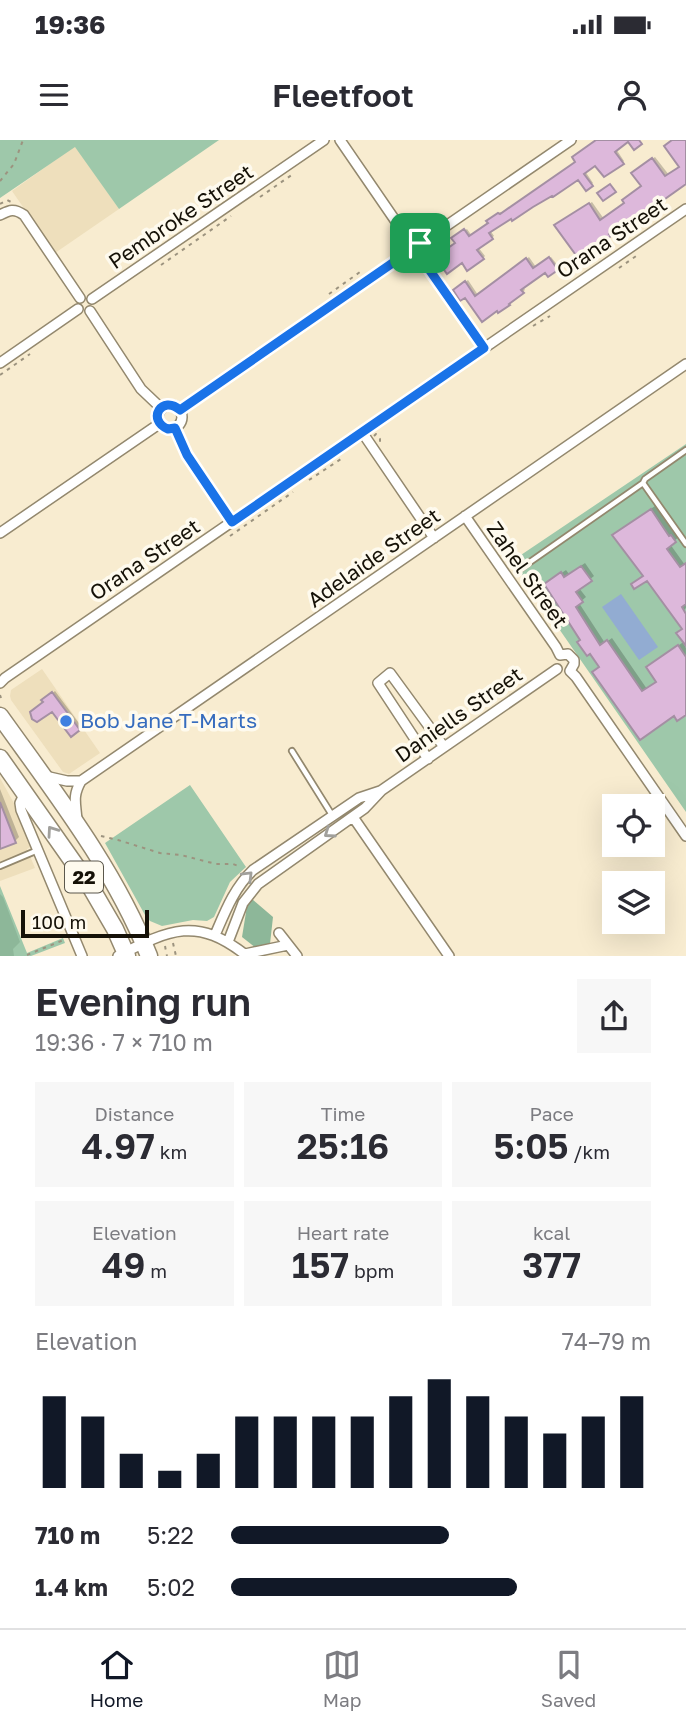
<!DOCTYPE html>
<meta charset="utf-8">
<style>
:root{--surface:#fff;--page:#f7f7f7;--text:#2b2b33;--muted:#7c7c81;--line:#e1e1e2;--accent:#111827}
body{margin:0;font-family:"Golos Text",sans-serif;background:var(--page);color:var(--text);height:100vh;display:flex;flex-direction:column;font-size:26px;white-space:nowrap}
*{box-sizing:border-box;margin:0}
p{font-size:23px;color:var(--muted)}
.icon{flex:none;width:38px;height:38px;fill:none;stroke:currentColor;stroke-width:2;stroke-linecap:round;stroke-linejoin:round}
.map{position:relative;height:816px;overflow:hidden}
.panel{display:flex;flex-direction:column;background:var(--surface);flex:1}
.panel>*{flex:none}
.fabs{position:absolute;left:602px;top:654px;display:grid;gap:14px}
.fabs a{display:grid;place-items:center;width:63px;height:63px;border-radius:0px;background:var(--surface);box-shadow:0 7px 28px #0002;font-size:35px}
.scale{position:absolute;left:21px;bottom:18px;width:128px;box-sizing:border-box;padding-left:7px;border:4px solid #151107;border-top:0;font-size:19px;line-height:24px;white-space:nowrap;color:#151107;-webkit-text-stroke:5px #fefaee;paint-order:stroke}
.pin{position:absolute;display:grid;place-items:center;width:60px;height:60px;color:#fff;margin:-30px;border-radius:14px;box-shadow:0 4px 10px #0006}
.round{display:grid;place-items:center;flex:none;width:74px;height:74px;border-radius:0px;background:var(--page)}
.headline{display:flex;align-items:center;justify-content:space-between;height:119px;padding:0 35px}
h1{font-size:38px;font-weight:600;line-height:52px}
.stats{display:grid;grid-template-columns:repeat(3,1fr);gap:10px;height:119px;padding:7px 35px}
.stats div{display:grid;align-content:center;border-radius:0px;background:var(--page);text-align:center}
.stats b{font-size:35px;font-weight:600}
.stats small{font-size:19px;font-weight:400}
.stats p{font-size:19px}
.chart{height:196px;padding:14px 35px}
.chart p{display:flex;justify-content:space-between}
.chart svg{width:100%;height:126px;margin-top:7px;stroke:var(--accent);stroke-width:6}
ul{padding:0 35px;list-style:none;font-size:23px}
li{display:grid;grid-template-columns:112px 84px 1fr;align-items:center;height:52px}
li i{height:18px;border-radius:9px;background:var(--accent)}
.status{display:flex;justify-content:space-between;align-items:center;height:49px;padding:0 35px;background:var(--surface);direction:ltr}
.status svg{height:19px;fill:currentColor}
header{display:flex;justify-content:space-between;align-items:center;height:91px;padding:0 35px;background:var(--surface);font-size:32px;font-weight:600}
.tab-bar{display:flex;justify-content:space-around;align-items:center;height:98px;border-top:2px solid var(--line);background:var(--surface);font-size:19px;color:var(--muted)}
.tab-bar a{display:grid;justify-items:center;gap:4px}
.tab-bar .current{color:var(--accent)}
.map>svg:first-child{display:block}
.built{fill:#eedfbc}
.green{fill:#9ec8aa}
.forest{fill:#8db799}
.water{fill:#92acd2}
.shadow{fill:#0003}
.building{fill:#ddb8db;stroke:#a48fa3;stroke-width:2}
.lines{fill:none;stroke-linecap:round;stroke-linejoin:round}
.service-casing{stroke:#93886e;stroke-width:8}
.minor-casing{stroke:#93886e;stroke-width:12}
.trunk-casing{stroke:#93886e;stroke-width:19}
.path{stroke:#9c937f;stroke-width:2;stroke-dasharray:3.5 5;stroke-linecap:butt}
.service{stroke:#fff;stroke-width:4.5}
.minor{stroke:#fff;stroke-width:9}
.trunk{stroke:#fff;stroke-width:16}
.oneway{stroke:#a1a09c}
.route-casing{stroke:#fff;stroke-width:14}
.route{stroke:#1a73e8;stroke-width:9}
.shop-dot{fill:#3f7fe0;stroke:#fefaee;stroke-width:2.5}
.labels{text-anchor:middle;stroke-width:7;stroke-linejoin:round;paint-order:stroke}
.shield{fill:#fefaee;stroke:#5b574c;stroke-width:2}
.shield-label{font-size:19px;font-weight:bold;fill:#151107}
.street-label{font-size:21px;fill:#151107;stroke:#fefaee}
.shop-label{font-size:21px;fill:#366cbe;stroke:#fefaee;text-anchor:start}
</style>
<div class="status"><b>19:36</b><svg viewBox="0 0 49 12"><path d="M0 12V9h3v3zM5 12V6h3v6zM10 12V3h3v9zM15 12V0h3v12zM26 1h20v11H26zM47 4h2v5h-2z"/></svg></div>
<header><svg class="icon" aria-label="menu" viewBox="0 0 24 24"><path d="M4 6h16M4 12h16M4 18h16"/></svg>Fleetfoot<svg class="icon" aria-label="person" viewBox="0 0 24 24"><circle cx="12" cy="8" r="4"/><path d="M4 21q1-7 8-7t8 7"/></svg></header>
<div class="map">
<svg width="686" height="816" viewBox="0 0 686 816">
<rect width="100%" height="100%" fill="#f8ecd0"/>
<path class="built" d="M75 6 119 69 55 113 12 51Z
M42 529 100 613 69 634 63 632 11 560 10 556 11 550Z
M0 638 16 667 32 706 27 709 35 728 0 741Z"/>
<path class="green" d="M0 0H219L119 69 75 7 0 58Z
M686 304V672L512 421Z
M190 645 246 727 230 742 214 777 207 781 193 780 162 786 150 781 145 775 105 703Z
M0 746 27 813 63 798 65 803 31 816H0Z"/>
<path class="forest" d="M0 754 3 757 20 802 13 809 14 816H0Z
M252 759 273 777 270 804 256 808 242 797 247 766Z"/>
<path class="water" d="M621 454 658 507 639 520 602 467Z"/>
<path class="shadow" d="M597 0H628L616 9 624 21 622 23H596L585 31 593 43 586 49 578 38 490 90 494 96 478 107 485 116 483 118 457 103 455 97 467 89 472 96 490 83V79L501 72 502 74 577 21Z
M674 0H686V41L611 90 612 92 610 95 578 116 559 83 592 62 604 79 626 63 643 46 636 30 655 17 669 35 681 26Z
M529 117 536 127 551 117 559 127 557 129 546 130 523 147 525 150 510 161 465 155 457 148 468 140 478 155Z
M655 366 674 393 675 392 679 397 670 404 685 425 686 424V468L684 470 686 474V500L683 503 686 508V573L674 574 601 527 582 500 550 441 566 430 569 434 585 423 594 436 579 448 586 457 579 463 605 503 612 498 647 549 658 541 652 523 685 501 684 488 644 436 618 392Z
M55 551 81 586 71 594 44 560Z
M0 649 19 697 15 701 0 707Z"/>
<path class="building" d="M596 0H639L642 4 634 10 628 2 615 12 624 24 604 37 595 26 584 34 593 46 586 51 578 40 553 57 552 56 533 67 512 81 511 79 489 93 493 99 477 110 484 119 467 131 462 123 447 134 435 117 455 103 451 98 464 89 469 96 488 83 486 81 498 73 500 74 575 22 572 17Z
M672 0H686V44L655 66 654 64 635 78 634 76 609 94 611 96 578 118 554 85 589 63 600 80 624 63 622 60 641 46 631 33 652 18 665 36 679 27 664 6Z
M610 44 616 52 603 61 597 53Z
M549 117 558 130 548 137 545 133 521 150 524 153 509 164 510 165 498 173 497 171 482 182 465 158 460 161 453 150 465 141 475 156 526 118 533 128Z
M651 369 669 396 671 395 676 402 667 409 680 427 686 423V464L682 467 686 474V506L676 493 682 489 647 441 634 449 631 444 643 436 612 395Z
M581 426 592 441 576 452 583 462 576 467 600 505 607 500 642 551 656 542 646 527 678 505 686 517V575L677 581 674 576 640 600 592 532 599 527 590 514 587 516 577 502 580 500 544 444 561 432 564 437Z
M52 552 80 590 71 597 52 572 37 582 32 579 30 572 43 562 41 560Z
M0 662 16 703 0 709Z"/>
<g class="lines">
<defs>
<path id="service" d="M643 343 686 404
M520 429 643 343 645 339 686 310
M292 611 332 675
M0 726 38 710"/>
<path id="minor" d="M340 0 410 102
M0 75C10 70 14 68 24 75L80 158
M420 104 571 0
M420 115 484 208
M92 159 324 0
M90 171 141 249 161 268
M0 223 78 169
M158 277a12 12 0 1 1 24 0a12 12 0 1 1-24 0Z
M180 270 407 113
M175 288 187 315 232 382
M362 292 434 398
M465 376 556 507 560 515
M0 393 159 284
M560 515 568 514 574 520V524L570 531
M570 531 576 537 686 696
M0 543 5 538 686 69
M428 619 378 543 390 533 444 607
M45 636 67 641H81
M25 653 20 663 21 670 82 816
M353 677 449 816
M77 681C76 663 72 657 81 641L686 224
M279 793 297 816
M215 795C225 772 234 748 253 730L359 658 380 651
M228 802 243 763 258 744 365 668 382 650 557 529
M245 814 288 805
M118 816C170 789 197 776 247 816"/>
<path id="trunk" d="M0 576C55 653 114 728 149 816
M0 618 90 746 115 789 127 816"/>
</defs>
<use href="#service" class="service-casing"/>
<use href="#minor" class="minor-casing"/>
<use href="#trunk" class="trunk-casing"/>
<path class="path" d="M0 41 14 24 23 0
M260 57 293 34
M0 64 7 60 11 62
M161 125 231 76
M619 128 639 114
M329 154 360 132
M533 186 550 176
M0 235 30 214
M374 296 376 294 380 299V302
M309 340 341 319
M433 381 439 382
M230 396 293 352
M0 555 1 558
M101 696 118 700 160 713 181 715 216 724H233L241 727
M173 803 176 816
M165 806 167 816
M27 815 66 799"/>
<use href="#service" class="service"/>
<use href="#minor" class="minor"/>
<use href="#trunk" class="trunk"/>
</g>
<defs><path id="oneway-chevron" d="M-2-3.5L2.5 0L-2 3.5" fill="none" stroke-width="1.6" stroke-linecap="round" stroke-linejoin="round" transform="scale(1.75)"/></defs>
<g class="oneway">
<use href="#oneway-chevron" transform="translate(52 691) rotate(-125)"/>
<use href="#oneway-chevron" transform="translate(329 693) rotate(145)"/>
<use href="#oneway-chevron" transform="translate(248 736) rotate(-45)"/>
</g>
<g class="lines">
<defs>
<path id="route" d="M415 101 420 103 422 108 419 115 484 208 232 382 187 315 175 288 168 289C146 280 162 254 180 270L407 113 406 109 408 104Z"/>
</defs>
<use href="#route" class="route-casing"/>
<use href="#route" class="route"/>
</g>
<circle class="shop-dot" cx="66" cy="581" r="7"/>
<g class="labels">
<rect class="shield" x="65" y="721.5" width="38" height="31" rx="5"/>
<g class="shield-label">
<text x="84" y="744">22</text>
</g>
<g class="street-label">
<text transform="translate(181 77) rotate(-34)" y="7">Pembroke Street</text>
<text transform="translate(612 98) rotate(-34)" y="7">Orana Street</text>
<text transform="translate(374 418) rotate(-35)" y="7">Adelaide Street</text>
<text transform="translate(145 420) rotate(-34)" y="7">Orana Street</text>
<text transform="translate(527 435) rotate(55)" y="7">Zahel Street</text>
<text transform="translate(459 575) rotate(-35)" y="7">Daniells Street</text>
</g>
<g class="shop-label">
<text x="80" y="588">Bob Jane T-Marts</text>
</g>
</g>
</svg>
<div class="fabs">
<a><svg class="icon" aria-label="locate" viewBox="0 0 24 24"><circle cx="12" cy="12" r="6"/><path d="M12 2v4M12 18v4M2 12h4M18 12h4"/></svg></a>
<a><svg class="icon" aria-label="layers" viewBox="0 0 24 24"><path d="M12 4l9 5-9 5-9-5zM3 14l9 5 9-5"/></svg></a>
</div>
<div class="scale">100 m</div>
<div class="pin" style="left:420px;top:103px;background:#1e9e55"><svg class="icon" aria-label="arrive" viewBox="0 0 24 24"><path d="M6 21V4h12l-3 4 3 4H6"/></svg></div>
</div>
<section class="panel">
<div class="headline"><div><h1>Evening run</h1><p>19:36 · 7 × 710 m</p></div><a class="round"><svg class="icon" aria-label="share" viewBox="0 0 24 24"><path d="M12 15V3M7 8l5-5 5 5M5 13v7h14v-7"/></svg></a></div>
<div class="stats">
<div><p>Distance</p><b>4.97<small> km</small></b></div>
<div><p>Time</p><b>25:16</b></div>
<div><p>Pace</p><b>5:05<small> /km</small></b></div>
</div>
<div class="stats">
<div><p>Elevation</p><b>49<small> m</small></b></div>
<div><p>Heart rate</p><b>157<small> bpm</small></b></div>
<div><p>kcal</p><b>377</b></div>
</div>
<div class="chart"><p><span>Elevation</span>74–79 m</p>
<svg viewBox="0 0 160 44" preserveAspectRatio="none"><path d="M5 44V12M15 44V19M25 44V32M35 44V38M45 44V32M55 44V19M65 44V19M75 44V19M85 44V19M95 44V12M105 44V6M115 44V12M125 44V19M135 44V25M145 44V19M155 44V12"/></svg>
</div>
<ul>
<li><b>710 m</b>5:22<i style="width:52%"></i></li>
<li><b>1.4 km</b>5:02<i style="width:68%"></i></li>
</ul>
</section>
<nav class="tab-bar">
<a class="current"><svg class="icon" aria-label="home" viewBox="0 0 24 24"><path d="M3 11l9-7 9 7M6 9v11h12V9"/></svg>Home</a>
<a><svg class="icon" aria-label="map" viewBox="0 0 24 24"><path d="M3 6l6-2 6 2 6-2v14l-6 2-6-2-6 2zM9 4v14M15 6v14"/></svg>Map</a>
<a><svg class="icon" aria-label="saved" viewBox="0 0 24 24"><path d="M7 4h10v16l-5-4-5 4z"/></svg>Saved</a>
</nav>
